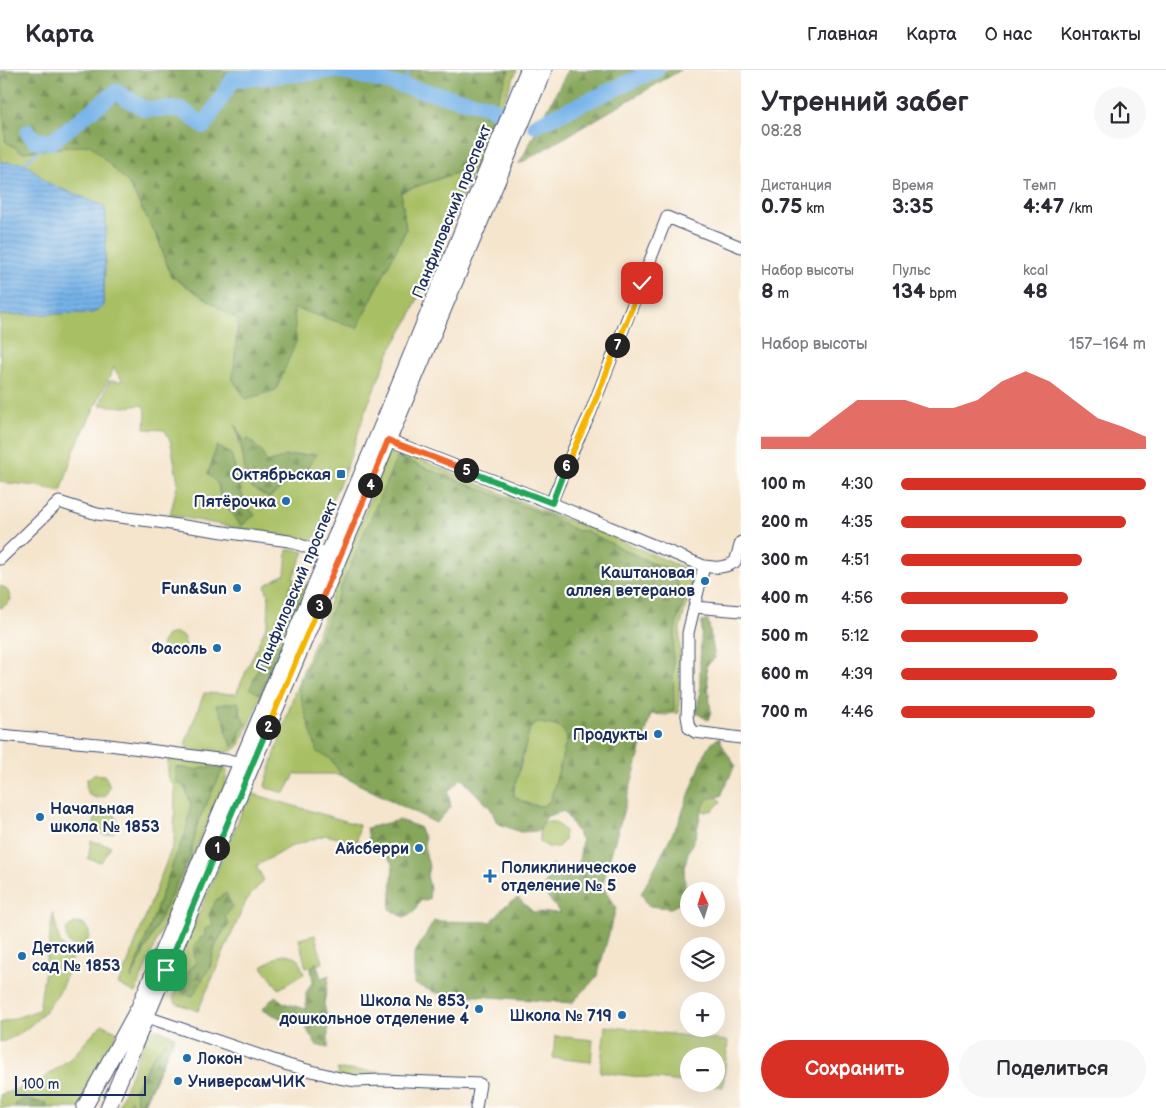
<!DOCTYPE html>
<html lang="ru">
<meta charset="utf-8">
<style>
:root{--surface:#fff;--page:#f7f7f7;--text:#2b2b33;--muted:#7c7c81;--line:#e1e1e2;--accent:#d93025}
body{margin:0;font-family:"Balsamiq Sans",sans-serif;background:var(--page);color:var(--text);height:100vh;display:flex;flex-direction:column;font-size:19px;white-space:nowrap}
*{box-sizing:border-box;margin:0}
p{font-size:16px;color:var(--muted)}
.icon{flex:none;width:28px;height:28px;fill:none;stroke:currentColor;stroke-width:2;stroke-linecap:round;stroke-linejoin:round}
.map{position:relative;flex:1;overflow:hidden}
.drawer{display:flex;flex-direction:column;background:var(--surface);width:425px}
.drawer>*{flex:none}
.needle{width:32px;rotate:356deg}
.tools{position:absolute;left:680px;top:812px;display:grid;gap:10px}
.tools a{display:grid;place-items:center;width:45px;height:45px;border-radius:50%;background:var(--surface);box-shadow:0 5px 20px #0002;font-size:25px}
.scale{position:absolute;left:15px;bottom:12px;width:131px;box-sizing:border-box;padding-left:5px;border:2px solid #1b2f5e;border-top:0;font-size:14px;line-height:18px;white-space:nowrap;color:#1b2f5e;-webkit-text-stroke:4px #fdfcf7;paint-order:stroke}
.pin{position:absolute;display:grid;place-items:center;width:42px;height:42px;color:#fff;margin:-21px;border-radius:10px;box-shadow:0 2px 8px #0006}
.km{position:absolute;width:25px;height:25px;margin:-12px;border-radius:50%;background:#222;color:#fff;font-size:14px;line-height:25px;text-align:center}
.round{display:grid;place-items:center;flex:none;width:52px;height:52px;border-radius:26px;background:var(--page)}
.summary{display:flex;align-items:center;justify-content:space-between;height:85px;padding:0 20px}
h1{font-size:28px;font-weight:700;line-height:38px}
.metrics{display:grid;grid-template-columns:repeat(3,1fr);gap:8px;height:85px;padding:5px 20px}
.metrics div{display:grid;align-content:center}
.metrics b{font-size:21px;font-weight:700}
.metrics small{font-size:14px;font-weight:400}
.metrics p{font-size:14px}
.chart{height:140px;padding:10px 20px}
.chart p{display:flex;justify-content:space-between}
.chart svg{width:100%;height:90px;margin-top:5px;fill:var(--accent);opacity:.7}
.primary-button{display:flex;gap:10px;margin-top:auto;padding:10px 20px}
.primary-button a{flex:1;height:58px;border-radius:30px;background:var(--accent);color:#fff;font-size:20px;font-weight:700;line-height:58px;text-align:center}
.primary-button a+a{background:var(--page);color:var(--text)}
ul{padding:0 20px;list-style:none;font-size:16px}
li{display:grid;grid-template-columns:80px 60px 1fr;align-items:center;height:38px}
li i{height:12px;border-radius:6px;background:var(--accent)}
header{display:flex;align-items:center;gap:30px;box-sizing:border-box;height:70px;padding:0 25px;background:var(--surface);border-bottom:1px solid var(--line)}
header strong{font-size:24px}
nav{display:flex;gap:28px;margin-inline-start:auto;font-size:18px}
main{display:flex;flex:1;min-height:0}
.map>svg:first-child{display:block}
.green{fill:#a9bf64;stroke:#627761;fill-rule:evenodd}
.forest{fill:url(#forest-firs);stroke:#506a5c;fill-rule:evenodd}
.water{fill:url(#water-rules);stroke:#4870a3}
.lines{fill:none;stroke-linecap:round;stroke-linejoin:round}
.stream{stroke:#76b2e8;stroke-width:2.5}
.river{stroke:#76b2e8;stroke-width:16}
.minor-casing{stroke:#3c4a6f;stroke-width:13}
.major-casing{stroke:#3c4a6f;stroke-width:17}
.minor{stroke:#fff;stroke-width:11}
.major{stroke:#fff;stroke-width:15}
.split-1-casing{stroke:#fff;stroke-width:10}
.split-2-casing{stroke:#fff;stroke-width:10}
.split-3-casing{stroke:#fff;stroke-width:10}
.split-4-casing{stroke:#fff;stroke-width:10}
.split-5-casing{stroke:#fff;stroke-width:10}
.split-6-casing{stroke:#fff;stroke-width:10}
.split-7-casing{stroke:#fff;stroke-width:10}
.split-8-casing{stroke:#fff;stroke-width:10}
.split-1{stroke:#22a559;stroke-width:6}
.split-2{stroke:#22a559;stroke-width:6}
.split-3{stroke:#f5b400;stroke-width:6}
.split-4{stroke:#f0652b;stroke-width:6}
.split-5{stroke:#f0652b;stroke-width:6}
.split-6{stroke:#22a559;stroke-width:6}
.split-7{stroke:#f5b400;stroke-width:6}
.split-8{stroke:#f5b400;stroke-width:6}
.poi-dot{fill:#1f6fb2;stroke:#fdfcf7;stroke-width:2}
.labels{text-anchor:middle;stroke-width:4.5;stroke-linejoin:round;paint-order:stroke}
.street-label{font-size:16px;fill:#1b2f5e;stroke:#fdfcf7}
.poi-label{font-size:16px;font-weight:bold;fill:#1b2f5e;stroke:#fdfcf7;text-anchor:end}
</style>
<header>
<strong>Карта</strong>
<nav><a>Главная</a><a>Карта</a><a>О нас</a><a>Контакты</a></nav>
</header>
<main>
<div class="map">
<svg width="741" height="1038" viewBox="0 0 741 1038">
<defs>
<pattern id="forest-firs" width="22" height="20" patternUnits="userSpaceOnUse" patternTransform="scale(1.25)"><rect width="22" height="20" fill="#86a65a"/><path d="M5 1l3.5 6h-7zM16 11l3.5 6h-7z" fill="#6d884e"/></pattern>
<pattern id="water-rules" width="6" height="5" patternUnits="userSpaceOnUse" patternTransform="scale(1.25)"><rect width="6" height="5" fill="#76b2e8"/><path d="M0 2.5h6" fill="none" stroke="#6091bf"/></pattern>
</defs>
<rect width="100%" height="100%" fill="#fdfcf7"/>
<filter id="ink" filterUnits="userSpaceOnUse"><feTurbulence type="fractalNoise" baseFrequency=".02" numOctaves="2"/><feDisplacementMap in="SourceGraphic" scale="10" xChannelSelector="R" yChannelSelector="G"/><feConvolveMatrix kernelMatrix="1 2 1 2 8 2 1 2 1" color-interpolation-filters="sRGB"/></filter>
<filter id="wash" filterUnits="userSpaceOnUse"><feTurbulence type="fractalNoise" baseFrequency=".0096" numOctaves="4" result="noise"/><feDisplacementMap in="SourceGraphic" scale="20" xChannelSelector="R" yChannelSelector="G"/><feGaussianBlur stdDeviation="1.12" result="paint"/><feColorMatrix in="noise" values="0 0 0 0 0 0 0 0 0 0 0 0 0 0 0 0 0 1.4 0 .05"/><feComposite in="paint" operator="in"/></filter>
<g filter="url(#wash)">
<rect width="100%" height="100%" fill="#f5e5cd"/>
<path class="green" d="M0 0 3 19 6 71 22 82 90 74 129 114 159 171 171 206 239 250 233 310 296 272 293 237 357 258 406 160 401 122 470 98 509 0H517L409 249 390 281 365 342 348 394 316 466 312 469 306 471 170 445 178 412 171 373 165 360 145 359 146 339 141 335 125 337 100 335 109 311H123L114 299V297L75 378 61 422 37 416 0 412V245L92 243 103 237 105 197 106 144 104 136 49 114 25 93 0 92ZM236 357 244 371 266 393 277 390 285 386 316 384 309 395 269 428 251 416 245 401 242 380ZM217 376 231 384 244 432 255 445 241 455 232 443 221 431 218 414 208 404Z
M396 382H402L553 445 591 458 689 500 692 505 693 511 680 558 679 643H673L666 645 651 644 673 578 676 555 684 531 672 499 651 493 586 461H577L549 446 397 387 331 689 342 706 336 704H295L285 723 266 718 265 715 294 624 386 388 389 383Z
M287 480H297L304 482 293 508 309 516 240 675C228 688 206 682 190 680L186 677V672L204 623 236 624 268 552 269 529 265 515 285 504ZM273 570 281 575 274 588 260 624 258 598 268 575ZM241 645 246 654 240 662 238 672 234 676 227 667 225 651Z
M0 516C8 518 9 523 11 530L4 536 0 538Z
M176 563 184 567 186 576 181 584 173 587 163 584 161 574 167 565Z
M541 653C553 656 564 655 567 669L551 729C549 731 548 734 545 735 539 739 519 731 514 726V719L530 658 535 654Z
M168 685 223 694C229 701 227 705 225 714L188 795 135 923 118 914 127 895 174 772 175 716 168 708ZM176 697 198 700 223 699 198 752 190 786 134 903 175 788 186 762 191 734Z
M94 704 104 705C110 713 111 717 105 726L97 728 89 725 86 717 87 709Z
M712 720 721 732 713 740 705 742 696 736Z
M250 723 359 755 357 772 325 765 290 777 256 796 264 810 247 829 198 941 176 933 173 928 178 912 172 906ZM229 854C217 870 214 878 210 897L179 908 189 901 196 893 206 865 213 855Z
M102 741 112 742C118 750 119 754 113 763L105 765 97 762 94 754 95 746Z
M546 752H555L565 761 564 771 558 777H548L540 772V755Z
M91 771 111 776 101 792 88 789Z
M53 843 60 873 73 885C68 897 65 912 59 922 47 942 23 967 0 972V953L39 940Z
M74 853 84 854C90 862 91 866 85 875L77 877 69 874 66 866 67 858Z
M315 865 323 893 306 898 299 869Z
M284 884C300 886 299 890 304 904L279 919 262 897 273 889Z
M102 954 118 962 81 1038H47L46 1033H16V1038H0V1025L37 1013 71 988Z
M605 956 728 971 723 1017 695 1014H716V986H689V1013L600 1002Z
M156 959 175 966 142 1038H141L168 980 135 1019 138 1038H133L131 1029 128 1038H118L148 960Z
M555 966 593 970 591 992 553 988Z
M337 999 382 1002V1010L339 1008Z"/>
<path class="forest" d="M2 0H509L470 98 401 122 406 160 357 258 294 238 296 272 276 320 246 329 233 310 238 250 171 206 159 171 129 114 90 75 22 82 5 71Z
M568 0H681L519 94Z
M235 355 244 371 249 369 261 381 267 393 277 390 285 386 317 384 309 395 307 407 298 405 283 415 269 428 251 417 245 401 242 380Z
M217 376 231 384 244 432 255 445 241 456 232 443 221 431 218 414 208 404Z
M397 387 549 446 577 461H586L651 493 672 499 684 531 676 555 673 578 674 641 651 644 602 816 616 838 597 907 572 933 437 923 414 914V884L434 851 491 852 505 836 518 828 533 842 560 843 543 821 551 794 577 808 582 770 564 741 547 746 539 761 520 762 497 753 491 739 461 708 448 722 451 737 436 753 342 706 331 689 317 682 298 618ZM541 653C553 656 564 655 567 669L551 729C549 731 548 734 545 735 539 739 519 731 514 726V719L530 658 535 654Z
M295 510 302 521 298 534 287 549 284 556H279L277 548 283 541H292C287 527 286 522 295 510Z
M708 550 715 588 706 596 711 642 708 650 696 643 700 624V592L702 552Z
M273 570 281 575 274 588 260 624 250 619 268 575Z
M238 632 241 645 246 654 240 662 238 672 233 677 227 667 225 651 216 635Z
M719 667 725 680 735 695 721 726 707 729 701 742 696 765 688 783 684 798 686 830 671 838 649 836 641 824 679 751 707 678Z
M176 697 198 700 204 697 223 699 198 752 190 786 131 909 175 788 186 762 191 734 185 718 176 711Z
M399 750 419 757 425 769 424 776 429 797 427 805 430 819 429 829 420 831 414 842 405 848 390 839 393 795 384 782 370 776 367 758Z
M226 823 232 836 225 847 229 854 220 866 214 878 210 897 193 926 184 924 180 918 179 908 189 901 196 893C192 878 192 874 205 865V859L213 855 209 845 216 830Z
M316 892 321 908 329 905 324 934 328 951V978L316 975 305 956 292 953 262 940 275 926 284 933 306 939V923L313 911 311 899Z
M166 971 168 980 141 1038H138L135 1019 153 986Z
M23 1029 46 1033 47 1038H16V1034Z"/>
<path class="water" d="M0 92 25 93 49 114 104 136 106 143 105 197 103 237 92 243 0 245Z"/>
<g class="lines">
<path class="stream" d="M406 17 408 0
M25 93 33 85 51 72"/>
<path class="river" d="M535 55 656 0
M28 62 35 70 51 72 116 22 145 39H181L204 56 233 9 266 7 336 0 487 36 501 43"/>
</g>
</g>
<g filter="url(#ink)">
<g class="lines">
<defs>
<path id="minor" d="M389 370 551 433 704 496C716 498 725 498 735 492L741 472
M551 433 574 378 590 344 667 147 741 177
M0 489 59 432 97 444 158 452 230 463 289 471 328 485
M704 496 688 563V624L687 646 689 658 695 662 741 668
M694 537 741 541
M0 665 109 675 241 692
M147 947 288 995 339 1008 356 1011 382 1010 480 1014 476 1038"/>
<path id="major" d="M84 1038 139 937 388 341 528 0
M108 1038 544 0"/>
</defs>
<use href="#minor" class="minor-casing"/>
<use href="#major" class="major-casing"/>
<use href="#minor" class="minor"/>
<use href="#major" class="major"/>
</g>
</g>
<g class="lines" filter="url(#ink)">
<defs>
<path id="split-1" d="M166 900 217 778"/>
<path id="split-2" d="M217 778 268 657"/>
<path id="split-3" d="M268 657 319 536"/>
<path id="split-4" d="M319 536 370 415"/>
<path id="split-5" d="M370 415 388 370 466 400"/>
<path id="split-6" d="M466 400 552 433 566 396"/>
<path id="split-7" d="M566 396 590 344 617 275"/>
<path id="split-8" d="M617 275 642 213"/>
</defs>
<use href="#split-1" class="split-1-casing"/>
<use href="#split-2" class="split-2-casing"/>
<use href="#split-3" class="split-3-casing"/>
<use href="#split-4" class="split-4-casing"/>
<use href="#split-5" class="split-5-casing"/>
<use href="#split-6" class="split-6-casing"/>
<use href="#split-7" class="split-7-casing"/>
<use href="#split-8" class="split-8-casing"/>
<use href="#split-1" class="split-1"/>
<use href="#split-2" class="split-2"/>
<use href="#split-3" class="split-3"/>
<use href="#split-4" class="split-4"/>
<use href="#split-5" class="split-5"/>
<use href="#split-6" class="split-6"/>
<use href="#split-7" class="split-7"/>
<use href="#split-8" class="split-8"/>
</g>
<g class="poi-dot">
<rect x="336" y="399" width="10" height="10" rx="2.5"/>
<circle cx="286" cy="431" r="5"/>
<circle cx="705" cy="511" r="5"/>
<circle cx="237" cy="518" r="5"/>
<circle cx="217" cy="578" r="5"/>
<circle cx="658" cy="664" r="5"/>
<circle cx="40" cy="747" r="5"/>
<circle cx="419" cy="778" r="5"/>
<path d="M487.5 798.5h5v5h5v5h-5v5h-5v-5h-5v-5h5z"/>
<circle cx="22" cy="886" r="5"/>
<circle cx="479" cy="939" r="5"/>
<circle cx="622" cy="945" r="5"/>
<circle cx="187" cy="988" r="5"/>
<circle cx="178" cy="1011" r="5"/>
</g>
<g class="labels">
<g class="street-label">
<text transform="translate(451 141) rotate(-68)" y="6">Панфиловский проспект</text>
<text transform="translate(296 515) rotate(-67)" y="6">Панфиловский проспект</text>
</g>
<g class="poi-label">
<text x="331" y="410">Октябрьская</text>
<text x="276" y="437">Пятёрочка</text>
<text x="695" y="508">Каштановая<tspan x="695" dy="18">аллея ветеранов</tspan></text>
<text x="227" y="524">Fun&amp;Sun</text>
<text x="207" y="584">Фасоль</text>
<text x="648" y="670">Продукты</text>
<text x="50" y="744" text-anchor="start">Начальная<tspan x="50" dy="18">школа № 1853</tspan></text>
<text x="409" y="784">Айсберри</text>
<text x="501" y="803" text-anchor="start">Поликлиническое<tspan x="501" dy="18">отделение № 5</tspan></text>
<text x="32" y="883" text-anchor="start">Детский<tspan x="32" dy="18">сад № 1853</tspan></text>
<text x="469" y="936">Школа № 853,<tspan x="469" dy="18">дошкольное отделение 4</tspan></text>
<text x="612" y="951">Школа № 719</text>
<text x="197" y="994" text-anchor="start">Локон</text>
<text x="188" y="1017" text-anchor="start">УниверсамЧИК</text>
</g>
</g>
</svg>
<div class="tools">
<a><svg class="needle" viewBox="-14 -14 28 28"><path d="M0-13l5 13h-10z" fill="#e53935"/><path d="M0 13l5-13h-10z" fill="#7c7c81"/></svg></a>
<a><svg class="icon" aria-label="layers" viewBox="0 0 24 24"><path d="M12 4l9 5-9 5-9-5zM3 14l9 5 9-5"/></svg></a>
<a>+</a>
<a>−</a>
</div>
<div class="scale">100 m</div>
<div class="pin" style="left:166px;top:900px;background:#1e9e55"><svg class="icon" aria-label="arrive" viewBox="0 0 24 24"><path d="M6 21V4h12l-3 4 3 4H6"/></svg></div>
<div class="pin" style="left:642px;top:213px;background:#d93025"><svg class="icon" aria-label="check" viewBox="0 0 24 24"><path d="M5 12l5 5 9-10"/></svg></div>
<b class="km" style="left:217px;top:778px">1</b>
<b class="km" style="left:268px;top:657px">2</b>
<b class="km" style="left:319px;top:536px">3</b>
<b class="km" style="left:370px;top:415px">4</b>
<b class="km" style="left:466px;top:400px">5</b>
<b class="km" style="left:566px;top:396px">6</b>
<b class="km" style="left:617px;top:275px">7</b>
</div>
<section class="drawer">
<div class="summary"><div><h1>Утренний забег</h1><p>08:28</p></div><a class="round"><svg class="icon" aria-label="share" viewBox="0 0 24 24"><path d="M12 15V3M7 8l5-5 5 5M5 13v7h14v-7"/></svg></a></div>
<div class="metrics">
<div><p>Дистанция</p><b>0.75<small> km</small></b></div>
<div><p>Время</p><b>3:35</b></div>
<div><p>Темп</p><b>4:47<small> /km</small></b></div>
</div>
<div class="metrics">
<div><p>Набор высоты</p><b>8<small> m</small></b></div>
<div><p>Пульс</p><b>134<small> bpm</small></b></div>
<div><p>kcal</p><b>48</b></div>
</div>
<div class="chart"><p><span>Набор высоты</span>157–164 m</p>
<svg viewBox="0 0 160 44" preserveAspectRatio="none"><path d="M0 44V38L10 38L20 38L30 29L40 20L50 20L60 20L70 24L80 24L90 20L100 11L110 6L120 11L130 20L140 29L150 33L160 38V44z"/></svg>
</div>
<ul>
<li><b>100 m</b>4:30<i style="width:100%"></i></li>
<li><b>200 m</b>4:35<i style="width:92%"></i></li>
<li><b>300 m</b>4:51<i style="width:74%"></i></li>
<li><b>400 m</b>4:56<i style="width:68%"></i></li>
<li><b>500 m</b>5:12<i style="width:56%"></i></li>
<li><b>600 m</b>4:39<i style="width:88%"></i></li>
<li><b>700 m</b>4:46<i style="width:79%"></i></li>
</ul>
<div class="primary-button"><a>Сохранить</a><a>Поделиться</a></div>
</section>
</main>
